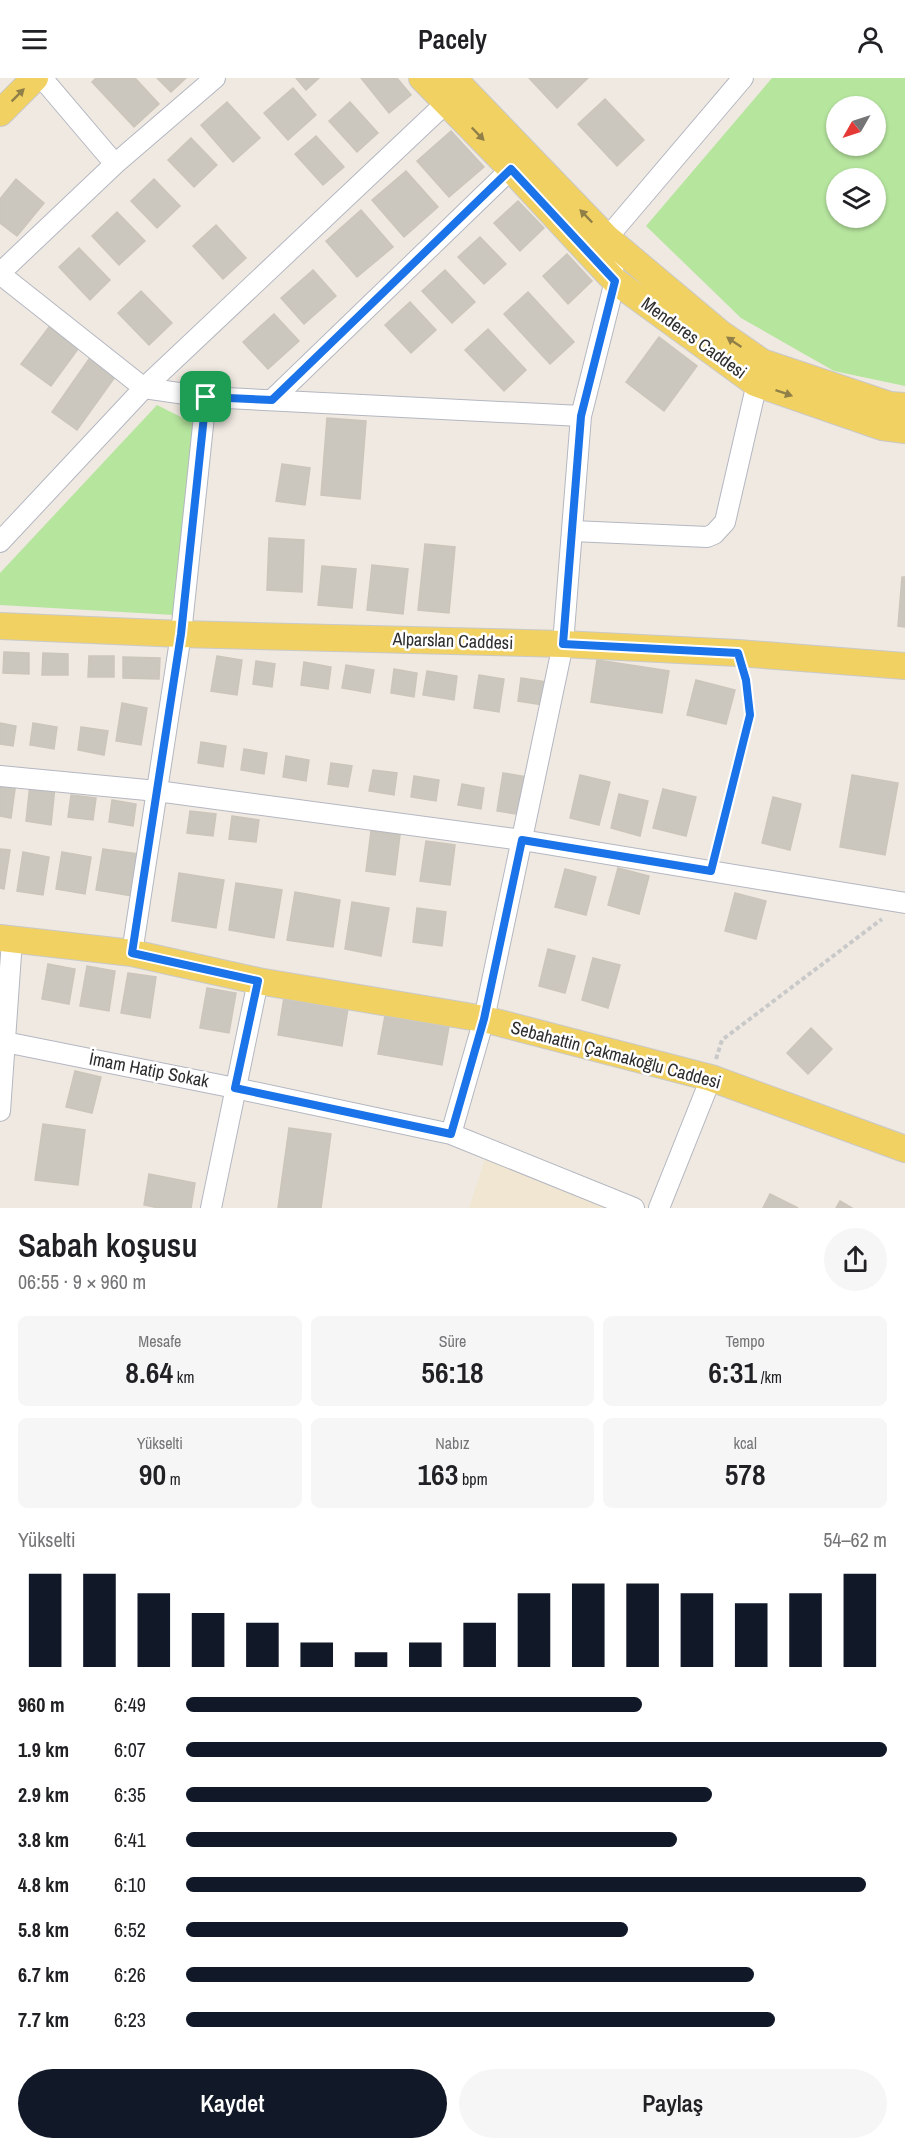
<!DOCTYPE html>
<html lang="tr">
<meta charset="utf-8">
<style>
:root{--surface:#fff;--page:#f6f6f6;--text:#202124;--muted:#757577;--accent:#111827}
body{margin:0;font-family:"Archivo Narrow",sans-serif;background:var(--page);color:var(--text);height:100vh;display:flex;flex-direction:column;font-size:22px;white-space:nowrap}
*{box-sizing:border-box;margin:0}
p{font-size:20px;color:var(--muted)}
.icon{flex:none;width:33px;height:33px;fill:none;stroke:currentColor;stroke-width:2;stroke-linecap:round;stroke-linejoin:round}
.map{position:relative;height:1130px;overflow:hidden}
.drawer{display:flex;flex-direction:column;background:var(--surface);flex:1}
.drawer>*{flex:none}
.needle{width:39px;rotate:231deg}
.fabs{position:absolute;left:826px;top:18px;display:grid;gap:12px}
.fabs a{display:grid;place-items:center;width:60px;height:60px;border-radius:50%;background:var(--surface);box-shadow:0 2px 4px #0004;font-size:30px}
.pin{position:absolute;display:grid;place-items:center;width:51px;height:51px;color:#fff;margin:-26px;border-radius:12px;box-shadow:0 3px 9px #0006}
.round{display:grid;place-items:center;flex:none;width:63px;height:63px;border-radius:32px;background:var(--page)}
.summary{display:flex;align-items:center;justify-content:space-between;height:102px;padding:0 18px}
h1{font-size:33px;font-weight:600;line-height:45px}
.stats{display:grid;grid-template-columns:repeat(3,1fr);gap:9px;height:102px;padding:6px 18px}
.stats div{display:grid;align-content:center;border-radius:9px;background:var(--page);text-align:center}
.stats b{font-size:30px;font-weight:600}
.stats small{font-size:16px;font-weight:400}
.stats p{font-size:16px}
.chart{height:168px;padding:12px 18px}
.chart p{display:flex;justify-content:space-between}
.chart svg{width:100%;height:108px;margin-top:6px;stroke:var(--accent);stroke-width:6}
.primary-button{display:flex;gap:12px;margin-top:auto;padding:12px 18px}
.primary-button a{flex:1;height:69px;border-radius:36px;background:var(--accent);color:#fff;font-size:24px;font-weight:600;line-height:69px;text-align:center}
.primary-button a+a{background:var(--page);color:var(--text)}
ul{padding:0 18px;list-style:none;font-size:20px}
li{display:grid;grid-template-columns:96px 72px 1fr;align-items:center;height:45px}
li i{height:15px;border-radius:8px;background:var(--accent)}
header{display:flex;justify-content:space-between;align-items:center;height:78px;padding:0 18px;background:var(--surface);font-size:27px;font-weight:600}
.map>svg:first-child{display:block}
.education{fill:#f0e6d1}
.green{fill:#b6e59e;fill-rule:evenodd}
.building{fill:#cbc7bf;stroke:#cbc5ba;stroke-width:1.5}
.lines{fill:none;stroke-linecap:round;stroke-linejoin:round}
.minor-casing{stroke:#b4b7c1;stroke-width:22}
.major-casing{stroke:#c9c9c9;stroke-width:28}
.path{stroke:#c9c9c9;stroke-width:4;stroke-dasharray:4.5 3;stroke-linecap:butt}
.minor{stroke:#fff;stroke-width:20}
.major{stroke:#f2d163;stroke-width:26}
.oneway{fill:#908048}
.route-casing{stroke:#fff;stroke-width:12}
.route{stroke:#1a73e8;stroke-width:8}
.labels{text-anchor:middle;stroke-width:5;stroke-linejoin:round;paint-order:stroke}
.street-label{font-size:18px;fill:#2e2e2e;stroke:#fff}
</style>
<header><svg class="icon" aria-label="menu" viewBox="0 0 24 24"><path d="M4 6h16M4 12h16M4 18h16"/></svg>Pacely<svg class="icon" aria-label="person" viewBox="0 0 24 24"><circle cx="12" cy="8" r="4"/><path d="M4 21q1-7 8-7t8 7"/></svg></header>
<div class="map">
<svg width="905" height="1130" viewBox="0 0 905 1130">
<rect width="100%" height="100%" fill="#efe9e1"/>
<path class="education" d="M486 1078 605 1130H469Z"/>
<path class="green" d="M772 0H905V308L834 293 741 240 646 148ZM837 28H876V68H837ZM837 100H876V140H837Z
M157 327 193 345 174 537 0 527V495Z"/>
<path class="building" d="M96 0H135L159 26 134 49 92 4Z
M157 0H186L171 14Z
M296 0H319L306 12Z
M361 0H397L411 17 389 35Z
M529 0H588L557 30Z
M293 10 316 37 288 62 264 35Z
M605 21 644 62 617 88 578 46Z
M227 24 260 60 233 84 201 47Z
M350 24 378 55 357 74 329 43Z
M451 53 484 89 449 119 417 83Z
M316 58 344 89 323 107 295 76Z
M191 60 217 87 194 109 168 82Z
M406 93 438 129 404 159 372 122Z
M16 101 44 125 17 158 0 145V121Z
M154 101 180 128 157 150 131 123Z
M518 123 544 150 520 173 494 145Z
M361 132 393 169 357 199 326 163Z
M117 134 145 163 119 187 92 158Z
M216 147 246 180 223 201 193 168Z
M480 159 506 186 484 206 458 179Z
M79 170 110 202 90 222 59 189Z
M567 176 592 203 568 226 543 198Z
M313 192 336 218 304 246 281 220Z
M445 192 475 224 452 245 422 213Z
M141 213 172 245 149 267 118 235Z
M528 214 574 264 550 286 504 236Z
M410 224 436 252 411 275 385 247Z
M274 236 299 263 268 291 243 264Z
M49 249 78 271 51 308 21 286Z
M488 251 526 292 504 313 465 272Z
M659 259 697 288 664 333 626 304Z
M89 281 115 299 77 352 52 334Z
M327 340 366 343 360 421 321 417Z
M282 386 310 390 305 427 276 423Z
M269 460 304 462 302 514 267 512Z
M425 466 455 469 449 535 418 532Z
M372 487 408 491 403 536 367 532Z
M322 488 356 491 352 530 318 527Z
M902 499H905V549L898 548Z
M4 574 29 575V596L3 595Z
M43 575 68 576V597H42Z
M89 578H114V599H88Z
M217 578 242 582 237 617 211 613Z
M123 579 160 580 159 601 123 600Z
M597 582 669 593 662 635 591 624Z
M256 583 275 586 272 609 253 606Z
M304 584 331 589 328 611 301 607Z
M346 587 374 592 370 615 342 610Z
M394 591 417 595 414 619 391 615Z
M427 593 457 598 454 622 423 617Z
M479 597 504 601 499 634 474 630Z
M521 600 546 604 543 627 518 623Z
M696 602 735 612 726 646 687 637Z
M122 625 147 630 141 667 116 663Z
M0 645 16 648 13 668 0 666Z
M33 645 57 649 54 671 30 667Z
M81 649 108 653 104 677 78 672Z
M201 664 226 668 223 689 198 685Z
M244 671 267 675 264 696 241 692Z
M286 678 309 682 306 703 283 699Z
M331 685 352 688 348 709 328 706Z
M373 692 397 695 394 717 369 713Z
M503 695 528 699 522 737 497 733Z
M580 697 610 704 599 747 570 740Z
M852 697 898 705 885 777 840 769Z
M414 698 439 702 436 723 411 719Z
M0 702 16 704 11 740 0 738Z
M30 706 55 709 51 747 26 743Z
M462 706 484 710 481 731 458 727Z
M663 711 696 719 686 758 653 750Z
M619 716 648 723 640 758 611 750Z
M71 717 96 720 93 742 68 739Z
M773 719 801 726 790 772 762 765Z
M112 722 136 726 133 748 109 744Z
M190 733 216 736 213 758 187 755Z
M232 738 259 742 256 764 229 761Z
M371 753 400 757 395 797 366 793Z
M426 763 455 767 450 807 420 803Z
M0 771 10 772 4 811 0 810Z
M103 771 138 776 132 818 96 812Z
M23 774 49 779 43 817 17 813Z
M62 774 91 779 85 816 56 811Z
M618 790 649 798 639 836 608 827Z
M565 791 596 799 586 837 555 829Z
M179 795 224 802 216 850 172 843Z
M236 805 282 812 274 860 229 852Z
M295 814 340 822 333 869 287 862Z
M735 815 766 823 756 861 725 853Z
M352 824 389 830 381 878 345 871Z
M417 830 446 834 442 868 413 864Z
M548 871 575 878 565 915 539 908Z
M593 880 620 887 608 930 582 922Z
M48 886 75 891 69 926 42 921Z
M87 888 115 893 109 933 80 928Z
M128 895 156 899 150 940 121 935Z
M207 910 236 915 229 955 200 950Z
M285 913 349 924 342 968 278 957Z
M386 932 450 943 442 987 378 976Z
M811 950 832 971 808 996 787 975Z
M75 993 101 999 92 1035 66 1029Z
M43 1046 85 1052 78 1107 35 1102Z
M289 1050 331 1056 321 1130H278Z
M149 1096 195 1105 191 1130H159L144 1127Z
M770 1116 798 1130H763Z
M840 1123 852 1130H836Z"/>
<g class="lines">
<defs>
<path id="minor" d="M42 0 115 86
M0 195 115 86 215 0
M0 196 144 310 206 319 581 338
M272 322 511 91
M573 453 707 459 714 456 725 444 760 292
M0 464 144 310 447 24 452 13
M0 698 157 713 522 762 905 825
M132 875 181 556 206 319
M5 964 235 1010 451 1056 634 1130
M0 1033 12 862
M451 1056 484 941 563 566 581 338 615 203 607 160 743 0
M211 1130 258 903
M659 1130 711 1000"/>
<path id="major" d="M422 0 511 91 615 203 755 305 882 349 905 352
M453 0 607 160 720 255 762 284 890 327 905 328
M0 35 35 0
M0 548 181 556 563 566 738 575 905 588
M0 860 132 875 258 903 484 941 711 1000 905 1071"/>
</defs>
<use href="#minor" class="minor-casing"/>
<use href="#major" class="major-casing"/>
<path class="path" d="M716 775 750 637 745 598
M716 981 722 962 882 841"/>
<use href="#minor" class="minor"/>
<use href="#major" class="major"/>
</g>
<defs><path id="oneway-solid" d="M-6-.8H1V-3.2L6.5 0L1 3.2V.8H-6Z" transform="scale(1.5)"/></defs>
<g class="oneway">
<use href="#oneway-solid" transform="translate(18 17) rotate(-45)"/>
<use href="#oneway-solid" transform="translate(478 56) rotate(46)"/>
<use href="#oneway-solid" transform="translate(586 138) rotate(-134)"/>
<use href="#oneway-solid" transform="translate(734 264) rotate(-146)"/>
<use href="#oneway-solid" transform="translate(784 315) rotate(19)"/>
</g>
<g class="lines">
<defs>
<path id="route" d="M511 91 615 203 581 338 563 566 738 575 746 602 750 637 711 793 522 762 484 941 451 1056 235 1010 258 903 132 875 181 556 206 319 272 322Z"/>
</defs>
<use href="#route" class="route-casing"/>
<use href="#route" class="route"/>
</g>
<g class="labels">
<g class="street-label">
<text transform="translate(694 260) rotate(36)" y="6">Menderes Caddesi</text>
<text transform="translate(453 563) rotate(2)" y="6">Alparslan Caddesi</text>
<text transform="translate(616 977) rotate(15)" y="6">Sebahattin Çakmakoğlu Caddesi</text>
<text transform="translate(149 992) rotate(11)" y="6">İmam Hatip Sokak</text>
</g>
</g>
</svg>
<div class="fabs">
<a><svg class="needle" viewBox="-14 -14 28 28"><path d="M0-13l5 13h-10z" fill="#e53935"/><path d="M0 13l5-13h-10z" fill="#757577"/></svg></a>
<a><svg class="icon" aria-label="layers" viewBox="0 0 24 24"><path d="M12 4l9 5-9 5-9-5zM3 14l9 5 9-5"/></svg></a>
</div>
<div class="pin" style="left:206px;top:319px;background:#1e9e55"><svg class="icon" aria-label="arrive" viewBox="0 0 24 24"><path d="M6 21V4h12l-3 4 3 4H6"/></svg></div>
</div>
<section class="drawer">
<div class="summary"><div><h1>Sabah koşusu</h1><p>06:55 · 9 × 960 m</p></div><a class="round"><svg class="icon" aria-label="share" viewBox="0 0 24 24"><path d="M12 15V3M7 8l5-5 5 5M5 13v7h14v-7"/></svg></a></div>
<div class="stats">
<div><p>Mesafe</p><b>8.64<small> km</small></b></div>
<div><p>Süre</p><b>56:18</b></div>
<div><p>Tempo</p><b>6:31<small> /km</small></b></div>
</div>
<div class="stats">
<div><p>Yükselti</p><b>90<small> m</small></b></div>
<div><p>Nabız</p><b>163<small> bpm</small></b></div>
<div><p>kcal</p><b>578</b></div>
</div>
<div class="chart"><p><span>Yükselti</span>54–62 m</p>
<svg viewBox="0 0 160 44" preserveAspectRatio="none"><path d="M5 44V6M15 44V6M25 44V14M35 44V22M45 44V26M55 44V34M65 44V38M75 44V34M85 44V26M95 44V14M105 44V10M115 44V10M125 44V14M135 44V18M145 44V14M155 44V6"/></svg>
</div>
<ul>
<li><b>960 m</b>6:49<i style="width:65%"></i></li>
<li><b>1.9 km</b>6:07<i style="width:100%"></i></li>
<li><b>2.9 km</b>6:35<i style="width:75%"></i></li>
<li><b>3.8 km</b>6:41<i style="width:70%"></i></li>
<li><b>4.8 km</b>6:10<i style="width:97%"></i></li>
<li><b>5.8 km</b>6:52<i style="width:63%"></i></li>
<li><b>6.7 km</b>6:26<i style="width:81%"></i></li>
<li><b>7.7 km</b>6:23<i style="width:84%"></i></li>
</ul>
<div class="primary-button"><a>Kaydet</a><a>Paylaş</a></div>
</section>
